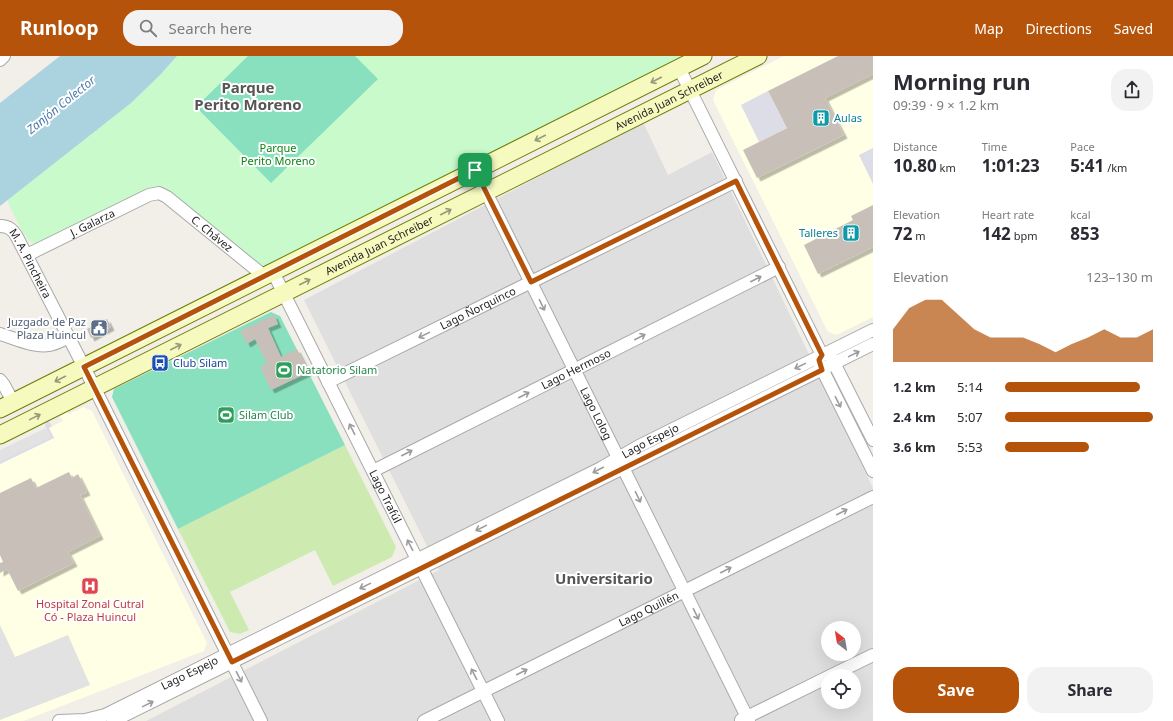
<!DOCTYPE html>
<meta charset="utf-8">
<style>
:root{--surface:#fff;--page:#f2f2f3;--text:#2b2b33;--muted:#7c7c81;--accent:#b45309}
body{margin:0;font-family:"Noto Sans",sans-serif;background:var(--page);color:var(--text);height:100vh;display:flex;flex-direction:column;font-size:15px;white-space:nowrap}
*{box-sizing:border-box;margin:0}
p{font-size:13px;color:var(--muted)}
.icon{flex:none;width:22px;height:22px;fill:none;stroke:currentColor;stroke-width:2;stroke-linecap:round;stroke-linejoin:round}
.map{position:relative;flex:1;overflow:hidden}
.sheet{display:flex;flex-direction:column;background:var(--surface);width:300px}
.sheet>*{flex:none}
.needle{width:26px;rotate:329deg}
.tools{position:absolute;left:821px;top:565px;display:grid;gap:8px}
.tools a{display:grid;place-items:center;width:40px;height:40px;border-radius:50%;background:var(--surface);box-shadow:0 4px 16px #0002;font-size:20px}
.pin{position:absolute;display:grid;place-items:center;width:34px;height:34px;color:#fff;margin:-17px;border-radius:8px;box-shadow:0 2px 6px #0006}
.round{display:grid;place-items:center;flex:none;width:42px;height:42px;border-radius:16px;background:var(--page)}
.overview{display:flex;align-items:center;justify-content:space-between;height:68px;padding:0 20px}
h1{font-size:22px;font-weight:700;line-height:30px}
.figures{display:grid;grid-template-columns:repeat(3,1fr);gap:6px;height:68px;padding:4px 20px}
.figures div{display:grid;align-content:center}
.figures b{font-size:17px;font-weight:700}
.figures small{font-size:11px;font-weight:400}
.figures p{font-size:11px}
.chart{height:112px;padding:8px 20px}
.chart p{display:flex;justify-content:space-between}
.chart svg{width:100%;height:72px;margin-top:4px;fill:var(--accent);opacity:.7}
.action{display:flex;gap:8px;margin-top:auto;padding:8px 20px}
.action a{flex:1;height:46px;border-radius:16px;background:var(--accent);color:#fff;font-size:16px;font-weight:700;line-height:46px;text-align:center}
.action a+a{background:var(--page);color:var(--text)}
ul{padding:0 20px;list-style:none;font-size:13px}
li{display:grid;grid-template-columns:64px 48px 1fr;align-items:center;height:30px}
li i{height:10px;border-radius:5px;background:var(--accent)}
header{display:flex;align-items:center;gap:24px;box-sizing:border-box;height:56px;padding:0 20px;background:var(--accent);color:#fff}
header strong{font-size:19px}
nav{display:flex;gap:22px;margin-inline-start:auto;font-size:14px}
.search{width:280px;height:36px;background:var(--page);display:flex;align-items:center;gap:10px;box-sizing:border-box;padding:0 14px;border-radius:16px;color:var(--muted);font-size:15px}
main{display:flex;flex:1;min-height:0}
.map>svg:first-child{display:block}
.residential{fill:#e0dfdf;fill-rule:evenodd}
.education{fill:#ffffe5}
.grass{fill:#cdebb0}
.park{fill:#c8facc}
.pitch{fill:#88e0be}
.parking{fill:#e2e2e2}
.plaza{fill:#dddde8}
.water{fill:#aad3df}
.building{fill:#c7bfb8;filter:url(#shadow)}
.lines{fill:none;stroke-linecap:round;stroke-linejoin:round}
.street-casing{stroke:#a9a9a9;stroke-width:14}
.secondary-casing{stroke:#707d05;stroke-width:19}
.street{stroke:#fff;stroke-width:12}
.secondary{stroke:#f7fabf;stroke-width:17}
.oneway{stroke:#979978}
.oneway2{stroke:#9c9c9c}
.route-casing{stroke:#fff;stroke-width:8}
.route{stroke:#b45309;stroke-width:5}
.labels{text-anchor:middle;stroke-width:4;stroke-linejoin:round;paint-order:stroke}
.street-label{font-size:11px;fill:#222;stroke:#fff}
.culture-label{font-size:11px;fill:#0d838f;stroke:#fff;text-anchor:start}
.park-label{font-size:11px;fill:#0c8416;stroke:#fff}
.service-label{font-size:11px;fill:#4e5e75;stroke:#fff;text-anchor:end}
.transit-label{font-size:11px;fill:#164399;stroke:#fff;text-anchor:start}
.leisure-label{font-size:11px;fill:#27864d;stroke:#fff;text-anchor:start}
.health-label{font-size:11px;fill:#be3a42;stroke:#fff}
.water-label{font-size:12px;font-style:italic;fill:#4a7aab;stroke:#fff}
.district-label{font-size:15px;font-weight:bold;fill:#555;stroke:#fff}
</style>
<header>
<strong>Runloop</strong>
<div class="search"><svg class="icon" aria-label="search" viewBox="0 0 24 24"><circle cx="10" cy="10" r="6"/><path d="M15 15l6 6"/></svg>Search here</div>
<nav><a>Map</a><a>Directions</a><a>Saved</a></nav>
</header>
<main>
<div class="map">
<svg width="873" height="665" viewBox="0 0 873 665">
<defs>
<filter id="shadow"><feDropShadow dx="3.5" dy="3.5" stdDeviation="0" flood-color="#0004"/></filter>
</defs>
<rect width="100%" height="100%" fill="#f2efe9"/>
<path class="residential" d="M643 66 668 119 712 96 873 432V665H146L439 514 304 244ZM828 572H854V598H828ZM828 620H854V646H828Z"/>
<path class="education" d="M784 0H873V261L837 279 828 276 713 44 716 34Z
M83 351 92 355 207 587 204 595 23 665H0V408L54 382 49 372 63 365 60 360 67 356 69 358Z"/>
<path class="grass" d="M345 389 396 491 392 501 333 530 315 494 230 536 249 574 240 578 230 576 178 473Z"/>
<path class="park" d="M177 0H692L266 210 260 208 171 138 156 132 147 133 40 186C37 188 34 188 31 186 24 182 11 153 7 144L131 47 160 19Z"/>
<path class="pitch" d="M248 0H355L378 23 271 127 196 51Z
M271 256 280 260 345 389 178 473 112 341 114 333Z"/>
<path class="parking" d="M46 372 50 381 0 405V394Z
M0 569 15 601 68 579 90 629 0 664Z"/>
<path class="plaza" d="M768 35 783 64 804 53 808 61 759 86 741 49Z
M873 92V128L859 99Z
M46 364 48 365 51 368 52 370 49 372 54 382 0 408V405L50 381 45 369Z"/>
<path class="water" d="M60 0H177L160 19 131 47 0 150V47Z"/>
<path class="building" d="M838 0H873V18L825 42 844 79 757 122 743 94 787 72 768 35Z
M873 149V191L818 218 804 189 853 164 851 160Z
M274 259 278 268 268 272 281 301 297 293 309 316 271 334 260 311 267 308 255 283 247 288 240 275Z
M107 263 111 271 91 282 87 273Z
M69 416 72 422 78 418 87 436 80 439 100 480 68 496 74 507 18 535 7 513 0 517V507L3 506 0 499V437L31 422 36 432Z"/>
<g class="lines">
<defs>
<g id="street">
<path d="M0 4 4 0"/>
<path d="M679 12 822 299"/>
<path id="s1" d="M475 114 749 665"/>
<path id="s2" d="M0 170C9 170 13 174 17 181L84 311 261 665"/>
<path id="s3" d="M27 199 149 139 159 137 167 141 264 220"/>
<path id="s4" d="M273 216 498 665"/>
<path d="M0 278C14 282 35 292 49 289 56 288 62 284 69 281"/>
<path d="M831 301 873 384"/>
<path d="M819 307 873 415"/>
<path d="M0 324 4 329 13 346"/>
<path id="s5" d="M328 326 736 125"/>
<path id="s6" d="M373 415 779 211"/>
<path d="M830 620 873 599"/>
<path d="M741 664 828 621"/>
<path id="s7" d="M59 665 85 664 105 659 601 412 639 390 873 274"/>
<path d="M113 665 873 288"/>
<path id="s8" d="M424 665 873 441"/>
</g>
<g id="secondary">
<path d="M0 353 703 0"/>
<path id="s9" d="M0 379 758 0"/>
</g>
</defs>
<use href="#street" class="street-casing"/>
<use href="#secondary" class="secondary-casing"/>
<use href="#street" class="street"/>
<use href="#secondary" class="secondary"/>
</g>
<defs><path id="oneway-shaft" d="M-6 0H5M1.5-3L5.5 0L1.5 3" fill="none" stroke-width="1.6" stroke-linecap="round" stroke-linejoin="round"/></defs>
<g class="oneway">
<use href="#oneway-shaft" transform="translate(656 24) rotate(153)"/>
<use href="#oneway-shaft" transform="translate(540 82) rotate(153)"/>
<use href="#oneway-shaft" transform="translate(446 156) rotate(-27)"/>
<use href="#oneway-shaft" transform="translate(305 226) rotate(-27)"/>
<use href="#oneway-shaft" transform="translate(176 291) rotate(-27)"/>
<use href="#oneway-shaft" transform="translate(60 323) rotate(153)"/>
<use href="#oneway-shaft" transform="translate(35 361) rotate(-26)"/>
</g>
<g class="oneway2">
<use href="#oneway-shaft" transform="translate(756 223) rotate(-27)"/>
<use href="#oneway-shaft" transform="translate(542 249) rotate(64)"/>
<use href="#oneway-shaft" transform="translate(424 279) rotate(154)"/>
<use href="#oneway-shaft" transform="translate(640 281) rotate(-27)"/>
<use href="#oneway-shaft" transform="translate(854 298) rotate(-26)"/>
<use href="#oneway-shaft" transform="translate(800 310) rotate(154)"/>
<use href="#oneway-shaft" transform="translate(524 339) rotate(-27)"/>
<use href="#oneway-shaft" transform="translate(838 346) rotate(63)"/>
<use href="#oneway-shaft" transform="translate(352 373) rotate(-117)"/>
<use href="#oneway-shaft" transform="translate(407 397) rotate(-27)"/>
<use href="#oneway-shaft" transform="translate(598 414) rotate(153)"/>
<use href="#oneway-shaft" transform="translate(638 441) rotate(64)"/>
<use href="#oneway-shaft" transform="translate(842 456) rotate(-27)"/>
<use href="#oneway-shaft" transform="translate(481 472) rotate(154)"/>
<use href="#oneway-shaft" transform="translate(410 489) rotate(-117)"/>
<use href="#oneway-shaft" transform="translate(726 514) rotate(-27)"/>
<use href="#oneway-shaft" transform="translate(365 530) rotate(154)"/>
<use href="#oneway-shaft" transform="translate(696 558) rotate(64)"/>
<use href="#oneway-shaft" transform="translate(522 616) rotate(-27)"/>
<use href="#oneway-shaft" transform="translate(474 618) rotate(-117)"/>
<use href="#oneway-shaft" transform="translate(239 621) rotate(63)"/>
<use href="#oneway-shaft" transform="translate(148 648) rotate(-26)"/>
</g>
<g class="lines">
<defs>
<path id="route" d="M475 114 531 226 736 125 822 299 819 304 822 314 232 606 84 311Z"/>
</defs>
<use href="#route" class="route-casing"/>
<use href="#route" class="route"/>
</g>
<defs>
<symbol id="building-square" viewBox="-11 -11 22 22"><rect x="-9" y="-9" width="18" height="18" rx="4" fill="#0f9aa8" stroke="#fff"/><path d="M-4-6H4V6H1V3H-1V6H-4ZM-2.5-4.3h1.7v1.8h-1.7ZM.8-4.3h1.7v1.8H.8ZM-2.5-1h1.7V.8h-1.7ZM.8-1h1.7V.8H.8Z" fill="#fff"/></symbol>
<symbol id="civic-square" viewBox="-11 -11 22 22"><rect x="-9" y="-9" width="18" height="18" rx="4" fill="#5c6f8a" stroke="#fff"/><path d="M-.6-6.5H3V-4.5H.6V-3L4-1V1h2V6H-6V1h2V-1L-.6-3ZM-1.2 2.5V6h2.4V2.5Z" fill="#fff"/></symbol>
<symbol id="bus-square" viewBox="-11 -11 22 22"><rect x="-9" y="-9" width="18" height="18" rx="4" fill="#1a4fb4" stroke="#fff"/><path d="M-5-6H5V4H4V6H2V4H-2V6H-4V4H-5ZM-3.5-4V0h7V-4ZM-3.5 1.2v1.5H-2V1.2ZM2 1.2v1.5H3.5V1.2Z" fill="#fff"/></symbol>
<symbol id="stadium-square" viewBox="-11 -11 22 22"><rect x="-9" y="-9" width="18" height="18" rx="4" fill="#2e9e5b" stroke="#fff"/><path d="M0-5a6.5 5 0 1 0 0 10a6.5 5 0 1 0 0-10ZM-3.5-1.8h7v3.6h-7Z" fill="#fff"/></symbol>
<symbol id="hospital-square" viewBox="-11 -11 22 22"><rect x="-9" y="-9" width="18" height="18" rx="4" fill="#e0444e" stroke="#fff"/><path d="M-5-5h3v3.5h4V-5h3V5h-3V1.5h-4V5h-3Z" fill="#fff"/></symbol>
</defs>
<g fill-rule="evenodd">
<use href="#building-square" x="811" y="52" width="20" height="20"/>
<use href="#building-square" x="841" y="167" width="20" height="20"/>
<use href="#civic-square" x="89" y="262" width="20" height="20"/>
<use href="#bus-square" x="150" y="297" width="20" height="20"/>
<use href="#stadium-square" x="274" y="304" width="20" height="20"/>
<use href="#stadium-square" x="216" y="349" width="20" height="20"/>
<use href="#hospital-square" x="80" y="520" width="20" height="20"/>
</g>
<g class="labels">
<g class="street-label">
<text dy="4" stroke="none"><textPath href="#s9" startOffset="748">Avenida Juan Schreiber</textPath></text>
<text dy="4" stroke="none"><textPath href="#s3" startOffset="73">J. Galarza</textPath></text>
<text dy="4" stroke="none"><textPath href="#s3" startOffset="213">C. Chávez</textPath></text>
<text dy="4" stroke="none"><textPath href="#s9" startOffset="424">Avenida Juan Schreiber</textPath></text>
<text dy="4" stroke="none"><textPath href="#s2" startOffset="51">M. A. Pincheira</textPath></text>
<text dy="4" stroke="none"><textPath href="#s5" startOffset="167">Lago Ñorquinco</textPath></text>
<text dy="4" stroke="none"><textPath href="#s6" startOffset="227">Lago Hermoso</textPath></text>
<text dy="4" stroke="none"><textPath href="#s1" startOffset="272">Lago Lolog</textPath></text>
<text dy="4" stroke="none"><textPath href="#s7" startOffset="657">Lago Espejo</textPath></text>
<text dy="4" stroke="none"><textPath href="#s4" startOffset="251">Lago Trafúl</textPath></text>
<text dy="4" stroke="none"><textPath href="#s8" startOffset="251">Lago Quillén</textPath></text>
<text dy="4" stroke="none"><textPath href="#s7" startOffset="141">Lago Espejo</textPath></text>
</g>
<g class="culture-label">
<text x="834" y="66">Aulas</text>
<text x="838" y="181" text-anchor="end">Talleres</text>
</g>
<g class="park-label">
<text x="278" y="96">Parque<tspan x="278" dy="13">Perito Moreno</tspan></text>
</g>
<g class="service-label">
<text x="86" y="270">Juzgado de Paz<tspan x="86" dy="13">Plaza Huincul</tspan></text>
</g>
<g class="transit-label">
<text x="173" y="311">Club Silam</text>
</g>
<g class="leisure-label">
<text x="297" y="318">Natatorio Silam</text>
<text x="239" y="363">Silam Club</text>
</g>
<g class="health-label">
<text x="90" y="552">Hospital Zonal Cutral<tspan x="90" dy="13">Có - Plaza Huincul</tspan></text>
</g>
<g class="water-label">
<text transform="translate(61 49) rotate(-39)" y="4">Zanjón Colector</text>
</g>
<g class="district-label">
<text x="248" y="37">Parque<tspan x="248" dy="17">Perito Moreno</tspan></text>
<text x="604" y="528">Universitario</text>
</g>
</g>
</svg>
<div class="tools">
<a><svg class="needle" viewBox="-14 -14 28 28"><path d="M0-13l5 13h-10z" fill="#e53935"/><path d="M0 13l5-13h-10z" fill="#7c7c81"/></svg></a>
<a><svg class="icon" aria-label="locate" viewBox="0 0 24 24"><circle cx="12" cy="12" r="6"/><path d="M12 2v4M12 18v4M2 12h4M18 12h4"/></svg></a>
</div>
<div class="pin" style="left:475px;top:114px;background:#1e9e55"><svg class="icon" aria-label="arrive" viewBox="0 0 24 24"><path d="M6 21V4h12l-3 4 3 4H6"/></svg></div>
</div>
<section class="sheet">
<div class="overview"><div><h1>Morning run</h1><p>09:39 · 9 × 1.2 km</p></div><a class="round"><svg class="icon" aria-label="share" viewBox="0 0 24 24"><path d="M12 15V3M7 8l5-5 5 5M5 13v7h14v-7"/></svg></a></div>
<div class="figures">
<div><p>Distance</p><b>10.80<small> km</small></b></div>
<div><p>Time</p><b>1:01:23</b></div>
<div><p>Pace</p><b>5:41<small> /km</small></b></div>
</div>
<div class="figures">
<div><p>Elevation</p><b>72<small> m</small></b></div>
<div><p>Heart rate</p><b>142<small> bpm</small></b></div>
<div><p>kcal</p><b>853</b></div>
</div>
<div class="chart"><p><span>Elevation</span>123–130 m</p>
<svg viewBox="0 0 160 44" preserveAspectRatio="none"><path d="M0 44V24L10 11L20 6L30 6L40 15L50 24L60 29L70 29L80 29L90 33L100 38L110 33L120 29L130 24L140 29L150 29L160 24V44z"/></svg>
</div>
<ul>
<li><b>1.2 km</b>5:14<i style="width:91%"></i></li>
<li><b>2.4 km</b>5:07<i style="width:100%"></i></li>
<li><b>3.6 km</b>5:53<i style="width:57%"></i></li>
</ul>
<div class="action"><a>Save</a><a>Share</a></div>
</section>
</main>
